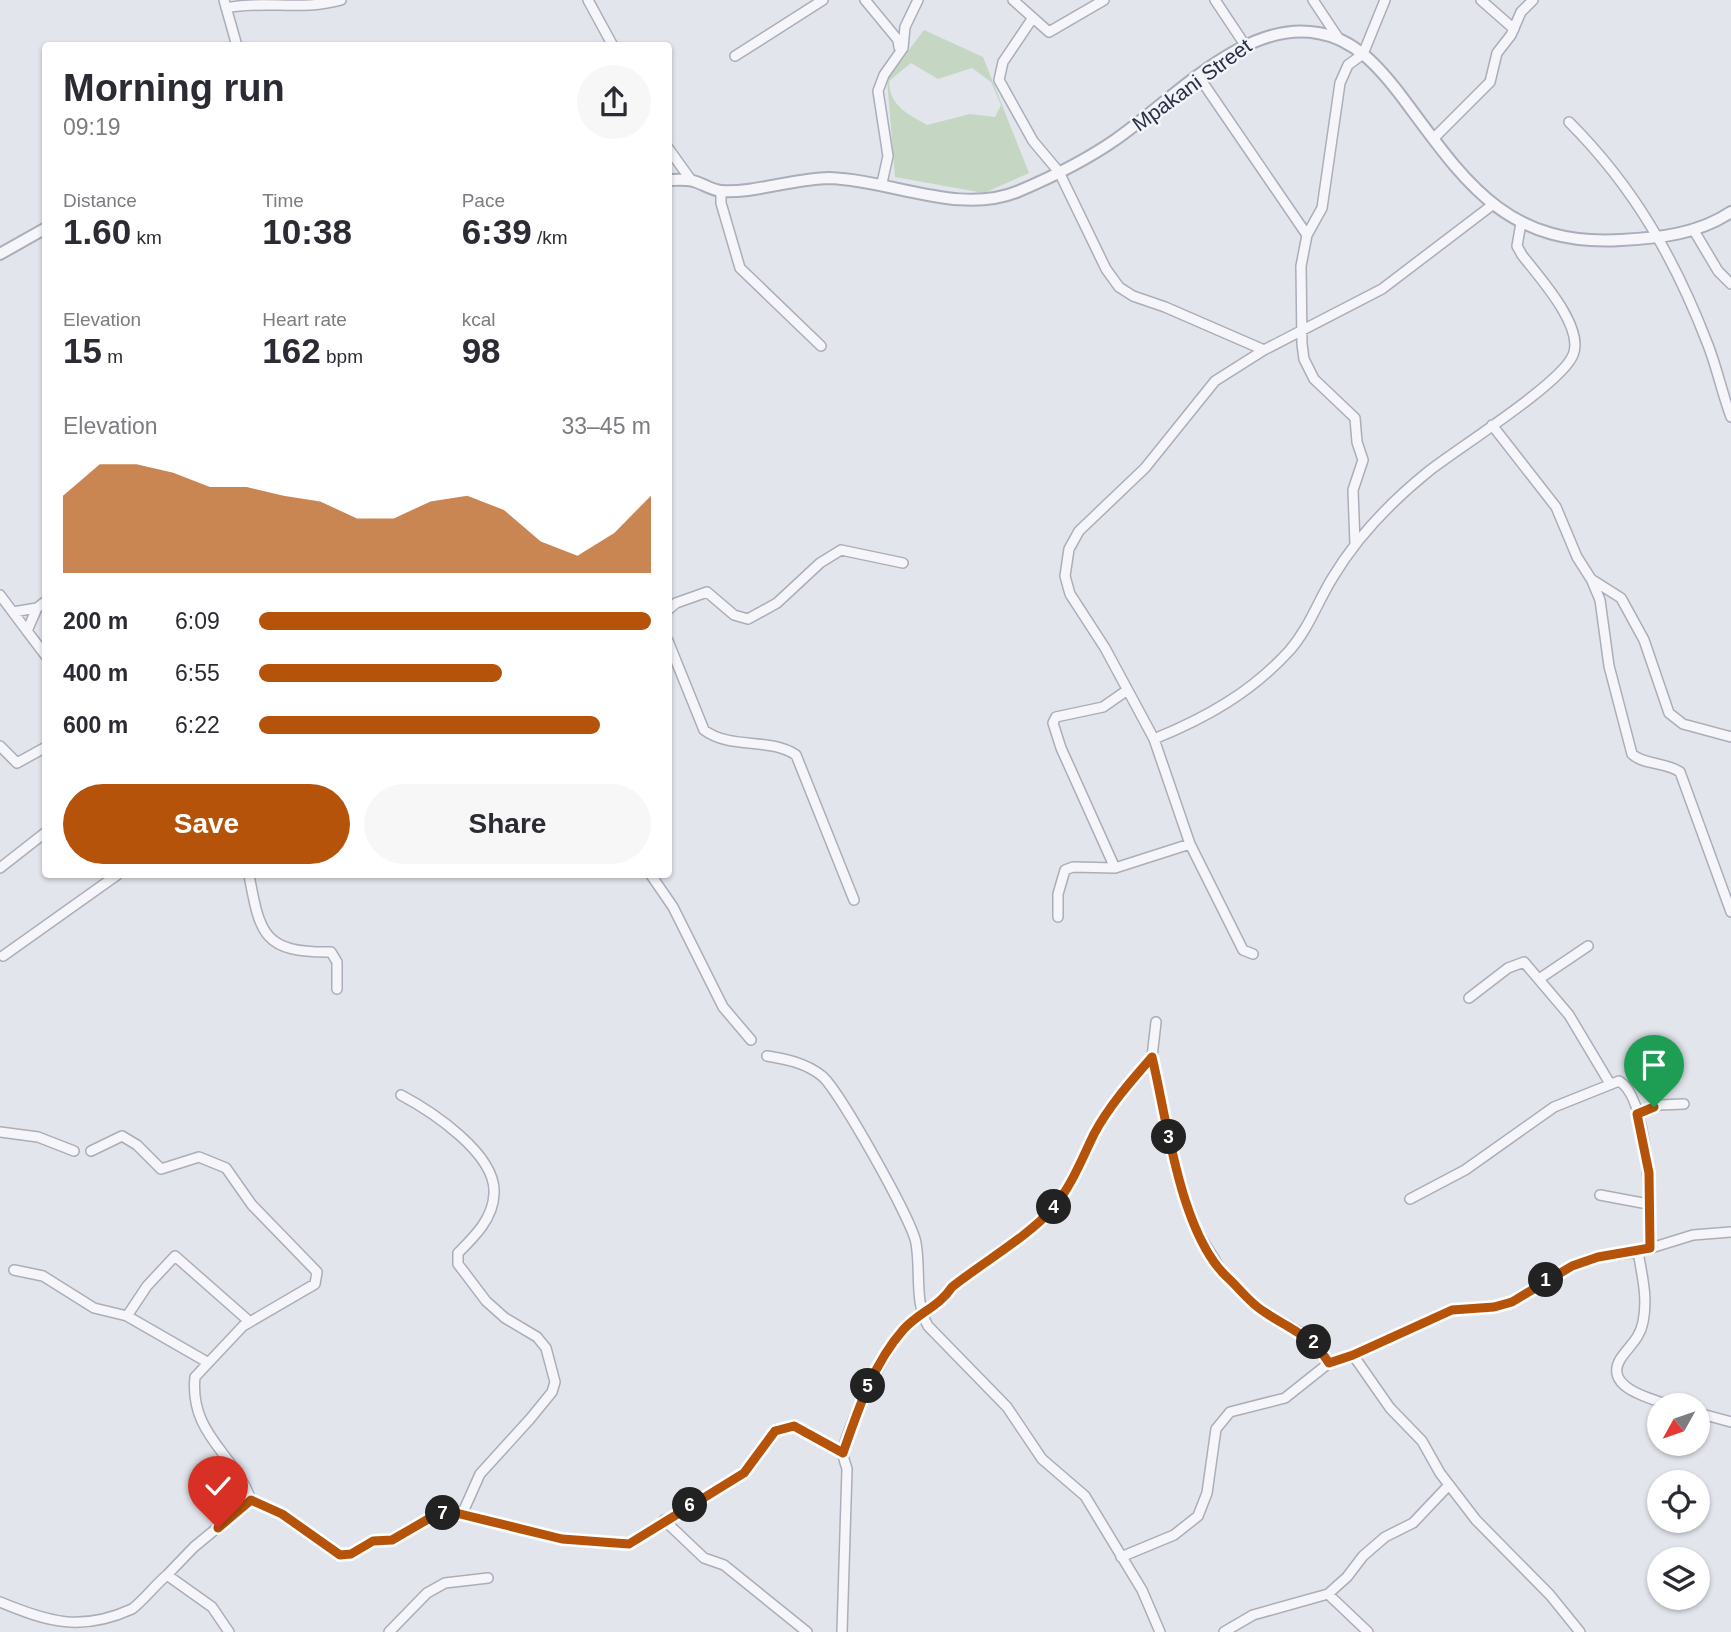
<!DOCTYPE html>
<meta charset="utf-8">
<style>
:root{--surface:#fff;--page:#f7f7f7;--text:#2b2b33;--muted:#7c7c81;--accent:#b45309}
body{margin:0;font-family:Helvetica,sans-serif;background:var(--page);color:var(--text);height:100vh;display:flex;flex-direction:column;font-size:26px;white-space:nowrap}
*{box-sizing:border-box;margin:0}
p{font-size:23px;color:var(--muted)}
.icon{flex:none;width:38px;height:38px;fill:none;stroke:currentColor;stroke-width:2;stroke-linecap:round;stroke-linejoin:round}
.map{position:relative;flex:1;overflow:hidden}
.drawer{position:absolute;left:42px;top:42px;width:630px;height:836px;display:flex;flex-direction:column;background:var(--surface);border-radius:7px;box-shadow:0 2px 5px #0004}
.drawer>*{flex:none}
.needle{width:46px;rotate:230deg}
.controls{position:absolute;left:1647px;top:1393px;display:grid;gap:14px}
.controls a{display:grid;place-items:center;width:63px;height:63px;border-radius:50%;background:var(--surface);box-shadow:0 2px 5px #0004;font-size:35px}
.pin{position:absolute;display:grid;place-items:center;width:60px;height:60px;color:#fff;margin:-72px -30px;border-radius:50% 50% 50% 0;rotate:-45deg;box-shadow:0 0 7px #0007}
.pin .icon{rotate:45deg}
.km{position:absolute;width:35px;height:35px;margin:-18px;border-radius:50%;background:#222;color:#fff;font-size:19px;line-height:35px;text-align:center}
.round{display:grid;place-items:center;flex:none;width:74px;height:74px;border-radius:37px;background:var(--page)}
.head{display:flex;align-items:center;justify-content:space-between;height:119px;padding:0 21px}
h1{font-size:38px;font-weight:700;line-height:52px}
.figures{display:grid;grid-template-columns:repeat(3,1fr);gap:10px;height:119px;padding:7px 21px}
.figures div{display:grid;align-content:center}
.figures b{font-size:35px;font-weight:700}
.figures small{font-size:19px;font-weight:400}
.figures p{font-size:19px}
.chart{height:196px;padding:14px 21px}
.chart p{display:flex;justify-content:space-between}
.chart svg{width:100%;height:126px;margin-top:7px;fill:var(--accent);opacity:.7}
.cta{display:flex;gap:14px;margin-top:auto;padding:14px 21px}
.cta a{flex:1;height:80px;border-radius:42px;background:var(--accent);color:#fff;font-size:28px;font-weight:700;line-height:80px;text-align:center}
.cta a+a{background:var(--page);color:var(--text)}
ul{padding:0 21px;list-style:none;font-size:23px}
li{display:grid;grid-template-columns:112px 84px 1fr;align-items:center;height:52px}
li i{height:18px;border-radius:9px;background:var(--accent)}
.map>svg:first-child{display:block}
.green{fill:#c5d7c2;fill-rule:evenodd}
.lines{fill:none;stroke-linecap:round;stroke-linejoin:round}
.minor-casing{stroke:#aaaeba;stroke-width:12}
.tertiary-casing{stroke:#aaaeba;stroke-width:14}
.minor{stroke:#f6f6fa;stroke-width:9}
.tertiary{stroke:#f6f6fa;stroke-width:10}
.route-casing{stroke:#fff;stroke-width:14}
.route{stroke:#b45309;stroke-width:9}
.labels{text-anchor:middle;stroke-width:5;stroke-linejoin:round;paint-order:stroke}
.street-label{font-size:21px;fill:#282f46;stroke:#f2f4f9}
</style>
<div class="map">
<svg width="1731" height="1632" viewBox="0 0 1731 1632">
<rect width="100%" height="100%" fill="#e2e5ec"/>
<path class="green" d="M924 30 983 57 1029 173 984 193 895 177 887 79ZM911 63 938 79 972 68 991 82 1001 105 995 117 970 114 927 125C907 113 890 107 889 81Z"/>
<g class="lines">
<defs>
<path id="minor" d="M224 0 237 46
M588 0 613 46
M865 0 898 40 899 47
M1013 0 1049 32 1104 0
M1215 0 1245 45
M1313 0 1339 39
M1481 0 1514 29
M226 8C264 0 303 11 341 0
M1032 19 1003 62 999 80 1033 141 1059 172 1106 269 1119 287 1133 296 1165 307 1264 350
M735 56 823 0
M1199 77 1307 235
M1569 122C1634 187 1675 259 1708 345 1717 368 1722 393 1731 417
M1433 139 1490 82 1497 53 1511 35 1521 12 1533 0
M668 148 691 180
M882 183 888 156 878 91 884 75 903 48 905 27 918 0
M721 191V203L740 268 821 346
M1693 229 1718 271 1731 284
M1492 425 1556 507 1577 557 1591 579 1621 598 1644 640 1669 713 1683 724 1731 737
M1355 544 1353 490 1363 460 1357 442 1355 418 1314 379 1304 359 1302 344 1301 266 1307 235 1322 208 1340 83 1348 65 1363 54 1385 0
M1592 581 1600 600 1609 666 1632 754C1643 765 1666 762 1680 772L1731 912
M0 595 27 631
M46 601 37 608 27 631 46 656
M668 610 676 603 707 592 734 615 748 619 777 603 820 563 841 550 903 563
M13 612 37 608
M668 641 704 730C731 750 769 737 796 755L854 900
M1154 739C1206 718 1252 692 1290 650 1309 628 1318 601 1333 577 1357 537 1393 500 1429 471 1458 448 1561 384 1573 355 1585 327 1539 277 1522 255L1517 246 1521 223
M0 746 17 763 46 747
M0 868 46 832
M1115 868 1061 748 1053 723 1056 717 1103 707 1126 691
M249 875C260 934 263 953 331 952L337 962V989
M651 875 673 907 723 1007 751 1040
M1058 917V894L1065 870 1073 867 1115 868 1190 844
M1253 954 1243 950 1190 844 1154 739 1105 648 1070 594 1065 576 1069 549 1079 531 1145 468 1215 381 1264 350 1382 289 1491 206
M3 956 117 875
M1539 979 1588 946
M1469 998 1508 968 1524 962 1569 1015 1609 1082
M1156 1022 1152 1057 1180 1185 1198 1233 1225 1276 1261 1310 1307 1336 1329 1363
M767 1056C786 1059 806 1063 822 1076 839 1090 913 1222 916 1243 921 1271 914 1301 928 1326L1007 1407 1042 1459 1085 1496 1142 1590 1160 1632
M401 1095C431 1111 497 1154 494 1194 493 1219 474 1237 458 1253V1264L486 1301 505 1318 537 1337 546 1348 555 1382 552 1392 530 1419 480 1474 463 1512
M1638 1114 1659 1105 1684 1104
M0 1132 38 1137 74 1151
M91 1151 122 1136 137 1145 161 1169 199 1157 226 1168 252 1205 317 1272 315 1284 243 1326 195 1377C189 1434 235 1454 251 1500
M1600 1195 1648 1204
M1410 1199 1465 1170 1554 1107 1619 1081C1650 1099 1650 1214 1650 1248
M1638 1252C1642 1275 1648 1298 1643 1322 1640 1338 1630 1345 1621 1358 1602 1387 1651 1399 1670 1405
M14 1270 43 1276 94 1308 127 1316 207 1362
M127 1316 147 1286 175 1256 250 1322
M1353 1355 1390 1408 1422 1441 1440 1473 1476 1520 1550 1595 1580 1632
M1698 1413 1731 1422
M664 1520 704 1558 724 1565 807 1632
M1121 1557 1174 1535 1198 1516 1207 1493 1216 1429 1230 1412 1285 1398 1329 1363 1353 1355 1452 1310 1494 1307 1512 1302 1572 1266 1598 1257 1638 1252 1693 1235 1731 1232
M167 1575 194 1547 251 1500 282 1514 340 1555 351 1554 373 1541 392 1540 430 1518 452 1512 562 1539 629 1544 744 1473 775 1431 794 1426 843 1453
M1328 1594 1368 1632
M0 1602C48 1622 81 1632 132 1609 144 1600 154 1586 167 1575L212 1607 229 1632
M389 1632 427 1593 445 1583 488 1578
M842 1632 847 1469C846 1465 843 1458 843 1453 844 1431 888 1346 904 1329 920 1312 940 1306 952 1287 982 1263 1029 1236 1053 1208 1071 1187 1081 1159 1094 1134 1109 1106 1131 1081 1152 1057
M1224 1632 1253 1615 1328 1594 1347 1577 1363 1556 1385 1537 1413 1523 1449 1485"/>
<path id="tertiary" d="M668 180C676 180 685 179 693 181 702 183 711 190 721 191 750 194 797 178 829 178 892 180 959 216 1019 191 1052 177 1086 160 1115 140 1172 101 1244 19 1318 33 1355 39 1380 68 1402 97 1464 180 1505 247 1621 240 1660 238 1698 234 1731 212
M0 254 46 228"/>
</defs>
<use href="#minor" class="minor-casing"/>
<use href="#tertiary" class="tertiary-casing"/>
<use href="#minor" class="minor"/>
<use href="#tertiary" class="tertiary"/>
</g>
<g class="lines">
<defs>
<path id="route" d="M218 1528 251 1500 282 1514 340 1555 351 1554 373 1541 392 1540 430 1518 452 1512 562 1539 629 1544 744 1473 775 1431 794 1426 843 1453C858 1410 873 1364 903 1330 919 1312 939 1307 952 1287 982 1263 1029 1236 1053 1208 1071 1187 1082 1159 1094 1134 1109 1106 1131 1081 1152 1057 1167 1119 1180 1234 1228 1278 1239 1288 1250 1303 1263 1311 1289 1329 1311 1335 1329 1363L1353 1355 1452 1310 1494 1307 1512 1302 1572 1266 1598 1257 1650 1248 1649 1173 1637 1114 1654 1107"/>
</defs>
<use href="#route" class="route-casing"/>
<use href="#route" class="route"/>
</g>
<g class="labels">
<g class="street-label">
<text transform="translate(1192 85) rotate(-36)" y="7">Mpakani Street</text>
</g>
</g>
</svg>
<div class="controls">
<a><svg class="needle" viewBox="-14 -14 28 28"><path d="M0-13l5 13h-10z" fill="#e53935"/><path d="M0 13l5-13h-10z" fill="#7c7c81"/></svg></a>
<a><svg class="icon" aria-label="locate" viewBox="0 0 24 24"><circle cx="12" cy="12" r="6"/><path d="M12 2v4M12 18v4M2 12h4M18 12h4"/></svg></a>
<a><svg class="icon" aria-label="layers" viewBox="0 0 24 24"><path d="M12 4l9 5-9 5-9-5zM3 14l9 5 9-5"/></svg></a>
</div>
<div class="pin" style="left:1654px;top:1107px;background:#1e9e55"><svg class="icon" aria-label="arrive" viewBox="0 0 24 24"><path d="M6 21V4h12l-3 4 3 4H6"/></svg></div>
<div class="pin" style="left:218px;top:1528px;background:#d93025"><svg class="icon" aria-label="check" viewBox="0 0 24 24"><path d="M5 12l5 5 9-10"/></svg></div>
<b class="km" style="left:1546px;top:1280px">1</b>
<b class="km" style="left:1314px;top:1342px">2</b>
<b class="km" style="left:1169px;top:1137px">3</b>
<b class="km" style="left:1054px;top:1207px">4</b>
<b class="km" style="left:868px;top:1386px">5</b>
<b class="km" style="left:690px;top:1505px">6</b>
<b class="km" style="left:443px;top:1513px">7</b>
<section class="drawer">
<div class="head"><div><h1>Morning run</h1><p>09:19</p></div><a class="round"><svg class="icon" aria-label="share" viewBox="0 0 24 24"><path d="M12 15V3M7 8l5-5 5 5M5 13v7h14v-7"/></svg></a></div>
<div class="figures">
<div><p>Distance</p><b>1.60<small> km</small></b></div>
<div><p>Time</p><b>10:38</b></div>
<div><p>Pace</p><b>6:39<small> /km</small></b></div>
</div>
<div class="figures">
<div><p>Elevation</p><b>15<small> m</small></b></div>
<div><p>Heart rate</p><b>162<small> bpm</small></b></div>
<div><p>kcal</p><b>98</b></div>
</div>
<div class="chart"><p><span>Elevation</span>33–45 m</p>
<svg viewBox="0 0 160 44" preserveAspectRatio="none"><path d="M0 44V17L10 6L20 6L30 9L40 14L50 14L60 17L70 19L80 25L90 25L100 19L110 17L120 22L130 33L140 38L150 30L160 17V44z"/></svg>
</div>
<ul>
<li><b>200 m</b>6:09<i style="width:100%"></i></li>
<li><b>400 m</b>6:55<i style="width:62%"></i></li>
<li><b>600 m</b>6:22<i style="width:87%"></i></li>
</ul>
<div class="cta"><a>Save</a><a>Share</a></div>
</section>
</div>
